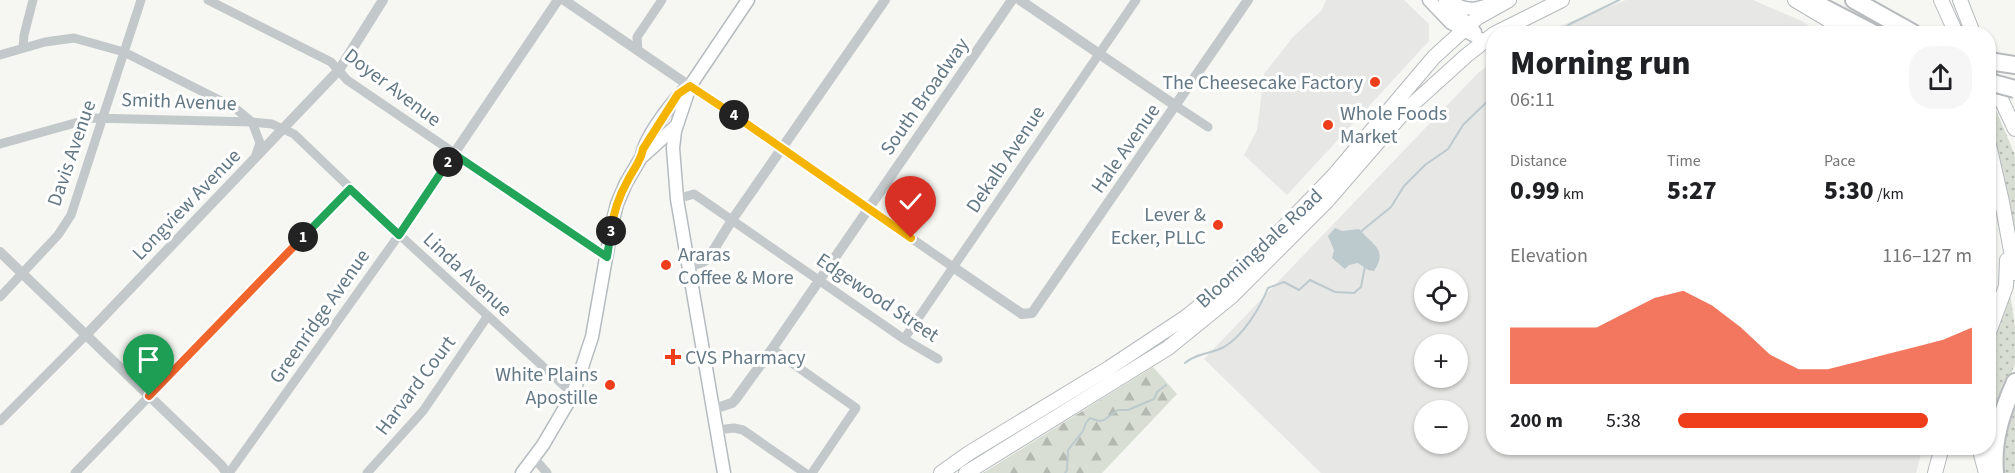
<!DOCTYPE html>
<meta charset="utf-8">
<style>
:root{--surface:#fff;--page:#f6f6f6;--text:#202124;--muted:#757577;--accent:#ee3e1b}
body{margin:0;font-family:"Source Sans 3",sans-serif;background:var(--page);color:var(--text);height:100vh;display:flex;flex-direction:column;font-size:22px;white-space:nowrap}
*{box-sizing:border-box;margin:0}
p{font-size:20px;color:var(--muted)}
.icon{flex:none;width:33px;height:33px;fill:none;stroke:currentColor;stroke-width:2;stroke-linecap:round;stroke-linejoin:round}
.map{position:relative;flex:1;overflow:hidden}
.drawer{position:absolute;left:1486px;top:26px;width:510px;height:429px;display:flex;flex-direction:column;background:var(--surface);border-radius:24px;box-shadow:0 2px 4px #0004}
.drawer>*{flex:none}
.controls{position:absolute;left:1414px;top:268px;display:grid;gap:12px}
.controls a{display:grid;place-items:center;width:54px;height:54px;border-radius:50%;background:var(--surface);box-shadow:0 2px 4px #0004;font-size:30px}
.pin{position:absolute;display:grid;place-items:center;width:51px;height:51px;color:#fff;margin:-62px -26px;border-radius:50% 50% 50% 0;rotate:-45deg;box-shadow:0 0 6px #0007}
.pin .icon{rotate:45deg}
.km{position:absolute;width:30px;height:30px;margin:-15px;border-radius:50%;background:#222;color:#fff;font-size:16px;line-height:30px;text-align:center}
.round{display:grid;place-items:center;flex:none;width:63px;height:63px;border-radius:24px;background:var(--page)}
.overview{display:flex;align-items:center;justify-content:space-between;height:102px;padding:0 24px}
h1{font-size:33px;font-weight:800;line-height:45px}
.stats{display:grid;grid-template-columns:repeat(3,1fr);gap:9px;height:102px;padding:6px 24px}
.stats div{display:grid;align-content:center}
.stats b{font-size:26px;font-weight:800}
.stats small{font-size:16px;font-weight:400}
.stats p{font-size:16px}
.chart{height:168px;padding:12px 24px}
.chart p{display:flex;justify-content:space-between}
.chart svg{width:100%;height:108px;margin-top:6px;fill:var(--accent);opacity:.7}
ul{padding:0 24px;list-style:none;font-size:20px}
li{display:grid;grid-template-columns:96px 72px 1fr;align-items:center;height:45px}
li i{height:15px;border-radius:8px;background:var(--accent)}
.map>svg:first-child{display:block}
.built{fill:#e7e7e6;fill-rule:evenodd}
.grass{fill:url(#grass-dots)}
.forest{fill:url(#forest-firs)}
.water{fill:#bcc9cd}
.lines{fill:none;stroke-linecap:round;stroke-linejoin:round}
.stream{stroke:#bcc9cd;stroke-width:2}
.secondary-casing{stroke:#b5bbbf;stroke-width:15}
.primary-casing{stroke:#b6bbbe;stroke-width:16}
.motorway-casing{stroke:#b7bbbe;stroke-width:20}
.minor{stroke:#c3c8ca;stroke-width:9}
.tertiary{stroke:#c3c8ca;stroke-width:10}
.secondary{stroke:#fff;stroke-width:12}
.primary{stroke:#fff;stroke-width:14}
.motorway{stroke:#fff;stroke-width:16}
.motorway-bridge-casing{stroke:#b7bbbe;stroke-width:20;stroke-linecap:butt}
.motorway-bridge{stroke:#fff;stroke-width:16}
.split-1-casing{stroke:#fff;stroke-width:12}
.split-2-casing{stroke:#fff;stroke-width:12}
.split-3-casing{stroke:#fff;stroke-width:12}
.split-4-casing{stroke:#fff;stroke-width:12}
.split-5-casing{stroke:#fff;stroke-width:12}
.split-1{stroke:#f0652b;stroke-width:8}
.split-2{stroke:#22a559;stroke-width:8}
.split-3{stroke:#22a559;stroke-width:8}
.split-4{stroke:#f5b400;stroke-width:8}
.split-5{stroke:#f5b400;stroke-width:8}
.poi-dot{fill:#ee3e1b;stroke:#fff;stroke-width:2}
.labels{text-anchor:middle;stroke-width:6;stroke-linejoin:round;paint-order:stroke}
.poi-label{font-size:20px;fill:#637885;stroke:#fff;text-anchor:end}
.street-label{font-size:20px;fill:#637885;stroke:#fff}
</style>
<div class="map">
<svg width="2015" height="473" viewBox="0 0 2015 473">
<defs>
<pattern id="grass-dots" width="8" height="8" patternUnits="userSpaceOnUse" patternTransform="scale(1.5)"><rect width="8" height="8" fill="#d8ded3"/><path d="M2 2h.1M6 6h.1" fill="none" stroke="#b3b9b1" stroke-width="1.8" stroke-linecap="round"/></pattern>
<pattern id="forest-firs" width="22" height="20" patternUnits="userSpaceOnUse" patternTransform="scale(1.5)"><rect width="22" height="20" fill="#d8ded3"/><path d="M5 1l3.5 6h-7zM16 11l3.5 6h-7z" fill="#b3b9b1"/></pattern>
</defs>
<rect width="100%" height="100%" fill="#f6f6f2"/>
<path class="built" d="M1326 0H1404L1429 24V41L1287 195 1244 155 1257 130 1264 74 1293 37 1322 10Z
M1626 0H1753L1804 22 1818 33H1542Z
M1494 62V447H1923L1916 473H1321L1204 359 1480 71ZM1425 279H1458V312H1425ZM1425 345H1458V378H1425ZM1425 411H1458V444H1425Z"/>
<path class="grass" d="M1992 101 2015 155V236L1989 126V103Z
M2010 293 2015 327V364L2003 393 1989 439V344Z
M2015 395V473H2001L2000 449Z"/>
<path class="forest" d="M1153 367 1177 394 1102 473H983Z"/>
<path class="water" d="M1335 228 1342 231 1359 229C1371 244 1389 249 1374 271L1368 270 1358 263 1349 265 1345 269 1332 258 1334 250 1328 236Z"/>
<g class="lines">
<path class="stream" d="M1558 33 1570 24 1619 0
M1359 233 1391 207 1404 186 1425 165 1448 149 1463 125 1494 95
M1185 363C1196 353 1211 354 1224 347 1243 336 1260 308 1268 288L1284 282 1299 290 1310 280 1335 292 1354 293 1361 287 1365 266
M1065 473 1067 470 1068 450 1083 431 1086 423 1090 418 1099 421 1104 420 1118 410H1128L1154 399 1157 392 1166 385"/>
<defs>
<path id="secondary" d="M1429 0 1451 23 1484 41
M1445 0 1475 32
M1452 2C1468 13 1480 9 1497 1
M643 156 677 125
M522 473 543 445 573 394 592 337 612 224 617 204 626 183 642 156C644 138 674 98 689 86
M724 473 677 199 673 148 675 131 690 86 748 0"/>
<path id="primary" d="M1795 0 1827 19 1845 33
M1941 0 1956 33
M1960 0 1973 33
M1496 33 1562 0
M1989 74 2015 129
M1989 145 2002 202 2015 273
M1989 332 2006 286 2007 260
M1979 447 1986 473
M941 473 969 453 1109 368 1186 317 1223 287 1262 250 1335 174 1434 57 1477 18 1509 0
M966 473 1168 348 1232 296 1327 201 1405 111 1467 55 1494 34
M1935 473 1942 447"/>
<path id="motorway" d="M1809 0 1873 33
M1854 0 1913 33
M1989 61 2015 65
M1995 473C1992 440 2002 412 2015 382"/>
</defs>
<use href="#secondary" class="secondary-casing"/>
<use href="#primary" class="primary-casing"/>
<use href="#motorway" class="motorway-casing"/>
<path class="minor" d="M208 0 331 62 347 80 607 257
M23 48 24 35 33 0
M638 51 637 37 662 0
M0 55 45 42 74 38 124 52 235 108 252 122 272 124 294 134 392 228 573 394
M1176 106 1208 127
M0 144 93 118 252 122 260 143 256 155
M677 199 694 194 904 339 938 359
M869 209 953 267
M0 297 58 235 71 215 141 0
M904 339 1136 0
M772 349 856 408 812 473
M0 421 86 335
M717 430 734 428 743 430 805 473
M534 458 547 473
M75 473 350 189
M229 473 399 235
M367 473 423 411 487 317"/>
<path class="tertiary" d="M564 0 869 209
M1020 0 1176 106
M399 235 558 0
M0 252 221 465 227 473
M689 265 701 263 708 259 732 220 885 0
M953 267 1022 314 1032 313 1248 0
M86 335 339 70 383 0
M714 409 732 403 735 400 772 349 1012 0"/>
<use href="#secondary" class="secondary"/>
<use href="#primary" class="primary"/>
<use href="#motorway" class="motorway"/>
<defs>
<path id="motorway-bridge" d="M1989 82 2015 89"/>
</defs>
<use href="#motorway-bridge" class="motorway-bridge-casing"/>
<use href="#motorway-bridge" class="motorway-bridge"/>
</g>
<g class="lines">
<defs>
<path id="split-1" d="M149 396 303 237"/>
<path id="split-2" d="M303 237 350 189 399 235 448 162"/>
<path id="split-3" d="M448 162 454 154 607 257 611 231"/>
<path id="split-4" d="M611 231C613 214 619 196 628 180 633 170 641 161 643 149L678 94 690 86 734 115"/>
<path id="split-5" d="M734 115 911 238"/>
</defs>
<use href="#split-1" class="split-1-casing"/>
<use href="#split-2" class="split-2-casing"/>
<use href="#split-3" class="split-3-casing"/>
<use href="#split-4" class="split-4-casing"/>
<use href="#split-5" class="split-5-casing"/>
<use href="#split-1" class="split-1"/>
<use href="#split-2" class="split-2"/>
<use href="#split-3" class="split-3"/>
<use href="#split-4" class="split-4"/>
<use href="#split-5" class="split-5"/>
</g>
<g class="poi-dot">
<circle cx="1375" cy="82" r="6"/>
<circle cx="1328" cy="125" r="6"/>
<circle cx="1218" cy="225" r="6"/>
<circle cx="666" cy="265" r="6"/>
<path d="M670 348h6v6h6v6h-6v6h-6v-6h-6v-6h6z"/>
<circle cx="610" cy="385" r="6"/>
</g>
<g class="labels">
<g class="poi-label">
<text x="1363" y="89">The Cheesecake Factory</text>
<text x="1340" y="120" text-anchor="start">Whole Foods<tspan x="1340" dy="23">Market</tspan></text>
<text x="1206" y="221">Lever &amp;<tspan x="1206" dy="23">Ecker, PLLC</tspan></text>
<text x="678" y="261" text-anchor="start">Araras<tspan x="678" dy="23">Coffee &amp; More</tspan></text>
<text x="685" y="364" text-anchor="start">CVS Pharmacy</text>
<text x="598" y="381">White Plains<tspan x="598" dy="23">Apostille</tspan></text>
</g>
<g class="street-label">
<text transform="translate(393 87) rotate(37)" y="7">Doyer Avenue</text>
<text transform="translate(924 96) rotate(-55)" y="7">South Broadway</text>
<text transform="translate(179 101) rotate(2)" y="7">Smith Avenue</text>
<text transform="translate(1125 148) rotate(-55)" y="7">Hale Avenue</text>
<text transform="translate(71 153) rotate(-71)" y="7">Davis Avenue</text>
<text transform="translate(1005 159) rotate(-56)" y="7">Dekalb Avenue</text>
<text transform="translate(186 204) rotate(-46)" y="7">Longview Avenue</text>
<text transform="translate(1259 248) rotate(-43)" y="7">Bloomingdale Road</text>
<text transform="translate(468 274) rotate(43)" y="7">Linda Avenue</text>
<text transform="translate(878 297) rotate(34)" y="7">Edgewood Street</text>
<text transform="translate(319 316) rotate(-55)" y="7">Greenridge Avenue</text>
<text transform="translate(415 385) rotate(-53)" y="7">Harvard Court</text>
</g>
</g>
</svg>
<div class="controls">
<a><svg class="icon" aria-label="locate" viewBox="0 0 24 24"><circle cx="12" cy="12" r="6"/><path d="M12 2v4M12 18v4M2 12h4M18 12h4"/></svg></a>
<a>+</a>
<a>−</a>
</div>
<div class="pin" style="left:149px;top:396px;background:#1e9e55"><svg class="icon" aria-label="arrive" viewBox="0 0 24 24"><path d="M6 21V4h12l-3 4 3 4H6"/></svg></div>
<div class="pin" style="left:911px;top:238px;background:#d93025"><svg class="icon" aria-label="check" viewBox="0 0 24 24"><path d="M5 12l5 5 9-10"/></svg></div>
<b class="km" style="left:303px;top:237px">1</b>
<b class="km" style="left:448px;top:162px">2</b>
<b class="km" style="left:611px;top:231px">3</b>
<b class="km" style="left:734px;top:115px">4</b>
<section class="drawer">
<div class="overview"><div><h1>Morning run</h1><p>06:11</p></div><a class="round"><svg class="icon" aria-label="share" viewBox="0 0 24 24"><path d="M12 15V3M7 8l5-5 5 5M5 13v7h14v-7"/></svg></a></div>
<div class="stats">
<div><p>Distance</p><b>0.99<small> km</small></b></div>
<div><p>Time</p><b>5:27</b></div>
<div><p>Pace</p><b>5:30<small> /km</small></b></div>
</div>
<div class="chart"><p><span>Elevation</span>116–127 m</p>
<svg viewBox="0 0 160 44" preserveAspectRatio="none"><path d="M0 44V21L10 21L20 21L30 21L40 15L50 9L60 6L70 12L80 21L90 32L100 38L110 38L120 35L130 32L140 29L150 26L160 21V44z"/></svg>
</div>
<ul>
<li><b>200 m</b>5:38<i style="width:85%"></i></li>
</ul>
</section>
</div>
